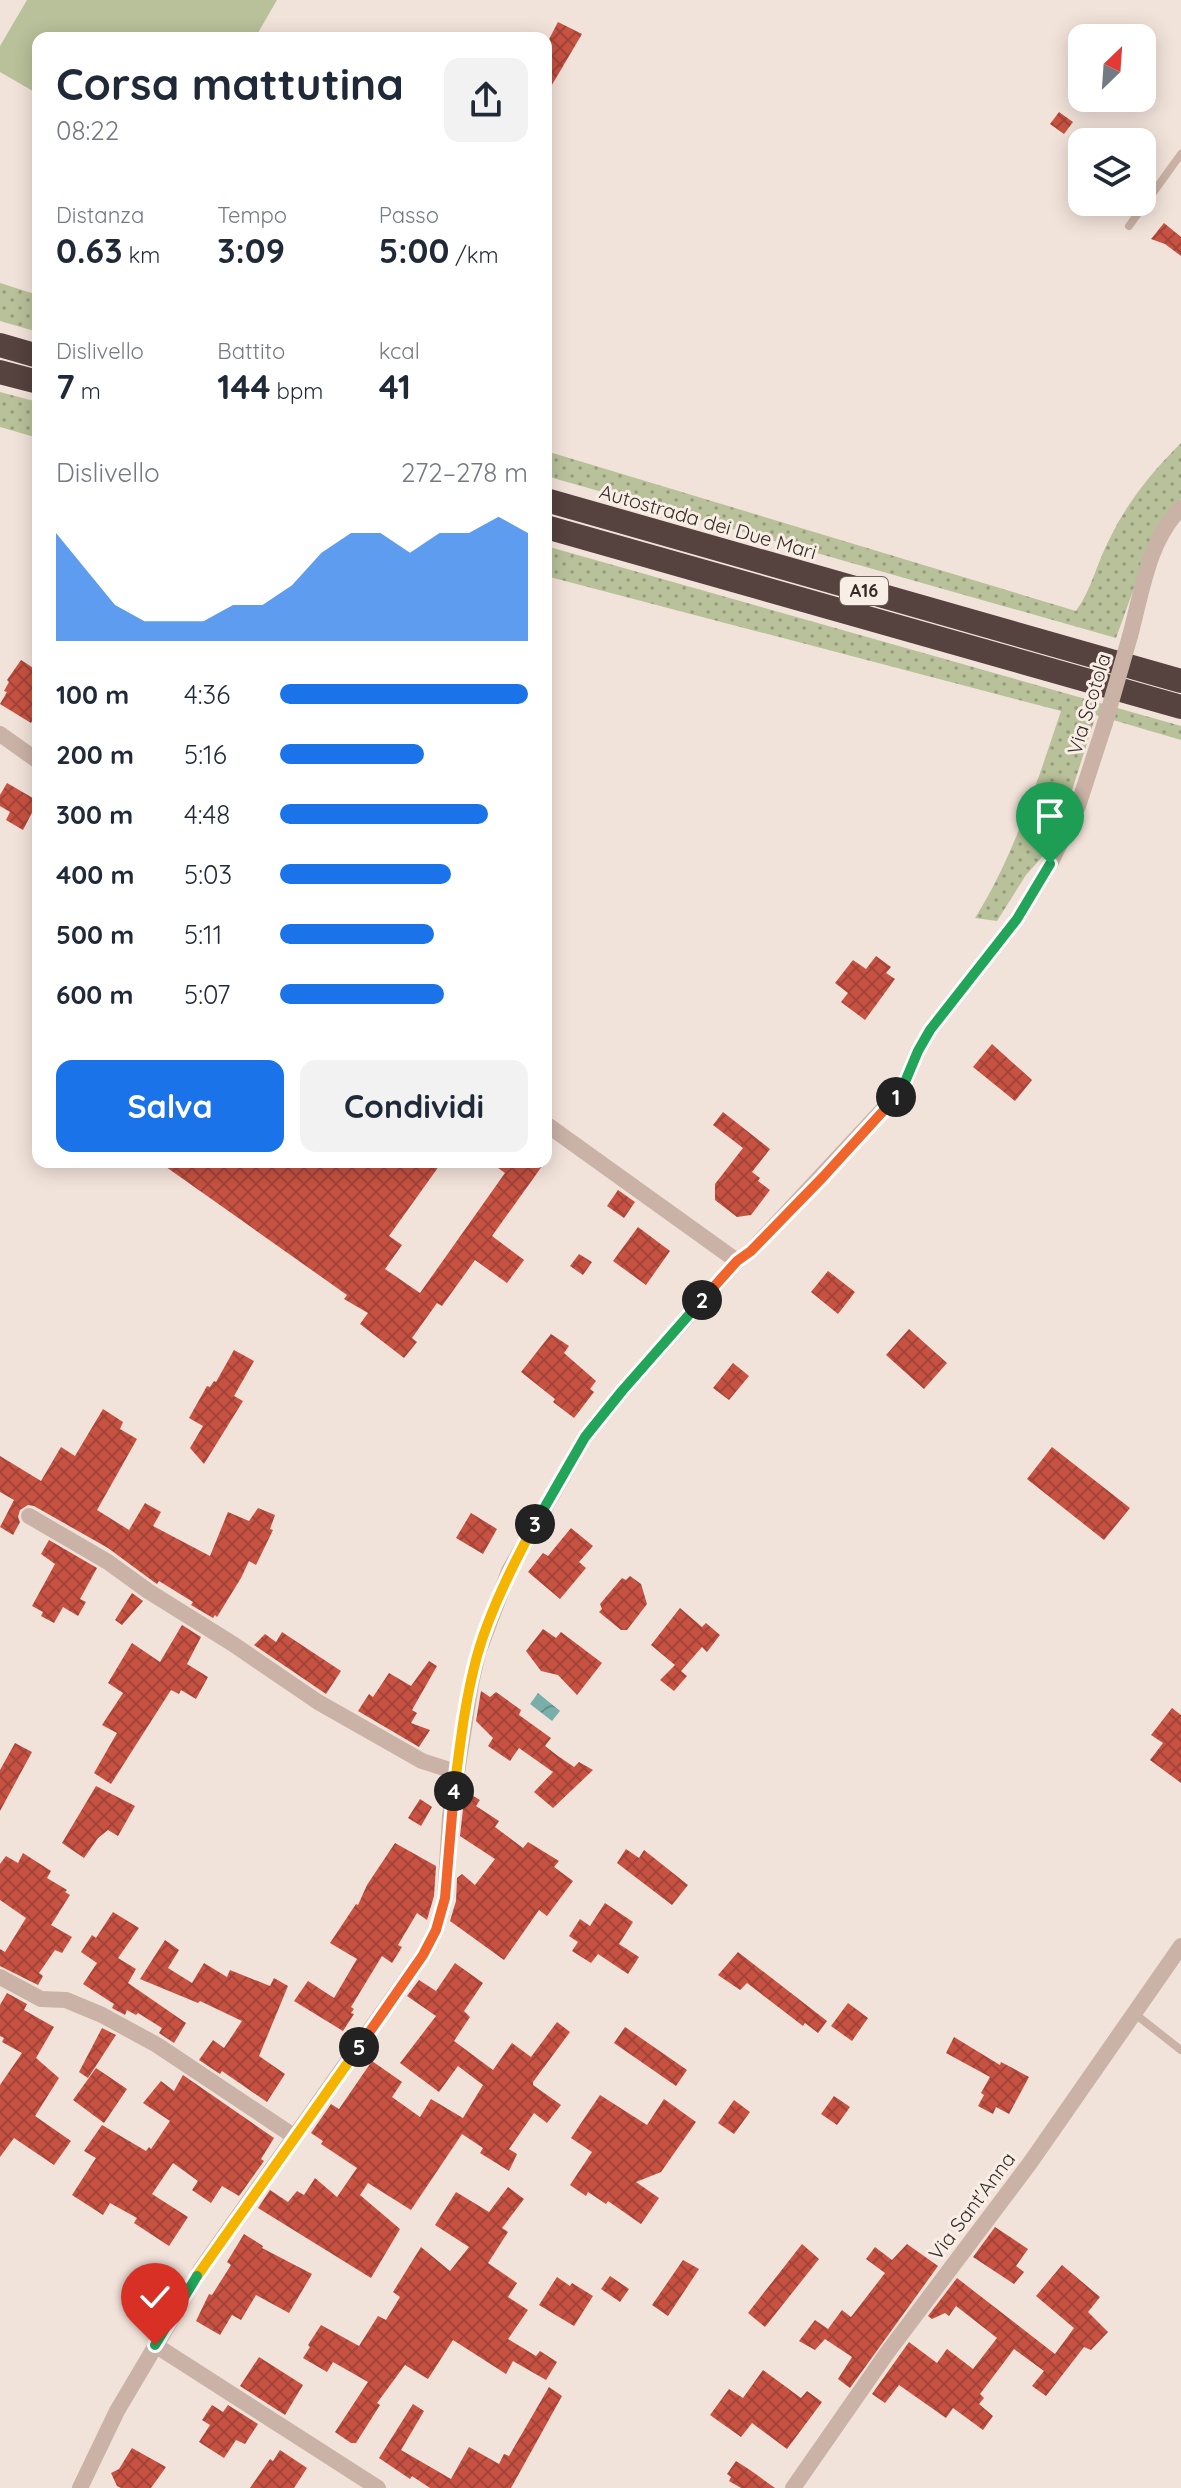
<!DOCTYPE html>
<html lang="it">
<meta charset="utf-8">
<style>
:root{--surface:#fff;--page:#f2f2f3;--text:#1f2937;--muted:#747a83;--accent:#1a73e8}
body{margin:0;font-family:Quicksand,sans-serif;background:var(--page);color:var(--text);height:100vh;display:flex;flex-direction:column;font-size:30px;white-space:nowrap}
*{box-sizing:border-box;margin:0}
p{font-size:26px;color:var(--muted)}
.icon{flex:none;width:44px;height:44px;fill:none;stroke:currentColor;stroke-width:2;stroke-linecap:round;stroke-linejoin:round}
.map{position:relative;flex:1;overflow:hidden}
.side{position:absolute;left:32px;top:32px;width:520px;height:1136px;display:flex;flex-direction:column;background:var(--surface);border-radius:16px;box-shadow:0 4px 20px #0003}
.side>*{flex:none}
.needle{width:52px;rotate:25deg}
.fabs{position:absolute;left:1068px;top:24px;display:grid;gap:16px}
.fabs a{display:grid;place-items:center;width:88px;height:88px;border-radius:16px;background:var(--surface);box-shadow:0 4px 20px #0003;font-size:40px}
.pin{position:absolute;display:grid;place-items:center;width:68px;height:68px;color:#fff;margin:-82px -34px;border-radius:50% 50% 50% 0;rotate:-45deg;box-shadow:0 0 8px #0007}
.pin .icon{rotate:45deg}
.km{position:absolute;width:40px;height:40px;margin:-20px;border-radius:50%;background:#222;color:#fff;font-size:22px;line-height:40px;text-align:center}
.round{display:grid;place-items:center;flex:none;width:84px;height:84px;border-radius:16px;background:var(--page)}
.summary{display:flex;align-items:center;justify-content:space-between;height:136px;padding:0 24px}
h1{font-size:44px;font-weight:700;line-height:60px}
.figures{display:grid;grid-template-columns:repeat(3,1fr);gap:12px;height:136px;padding:8px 24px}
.figures div{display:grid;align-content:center}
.figures b{font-size:34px;font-weight:700}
.figures small{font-size:22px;font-weight:400}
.figures p{font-size:22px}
.chart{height:224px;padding:16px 24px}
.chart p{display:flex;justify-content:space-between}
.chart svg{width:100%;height:144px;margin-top:8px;fill:var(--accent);opacity:.7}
.cta{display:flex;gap:16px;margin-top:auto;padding:16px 24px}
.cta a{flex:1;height:92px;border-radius:16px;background:var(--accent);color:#fff;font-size:32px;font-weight:700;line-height:92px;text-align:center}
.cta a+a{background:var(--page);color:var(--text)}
ul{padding:0 24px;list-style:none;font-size:26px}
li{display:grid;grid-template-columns:128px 96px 1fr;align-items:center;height:60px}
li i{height:20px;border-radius:10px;background:var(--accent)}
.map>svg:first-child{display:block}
.grass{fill:url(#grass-dots)}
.green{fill:#b8c19a}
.water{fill:url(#water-waves)}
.building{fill:url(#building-cross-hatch)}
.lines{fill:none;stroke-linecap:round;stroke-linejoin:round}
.service{stroke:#cab2a6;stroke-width:8}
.minor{stroke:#cab2a6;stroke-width:16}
.motorway{stroke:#56423e;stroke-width:24}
.minor-bridge{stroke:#cab2a6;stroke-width:16}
.split-1-casing{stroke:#fff;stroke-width:16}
.split-2-casing{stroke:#fff;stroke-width:16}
.split-3-casing{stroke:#fff;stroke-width:16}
.split-4-casing{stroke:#fff;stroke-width:16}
.split-5-casing{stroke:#fff;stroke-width:16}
.split-6-casing{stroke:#fff;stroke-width:16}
.split-7-casing{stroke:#fff;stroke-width:16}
.split-1{stroke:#22a559;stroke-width:10}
.split-2{stroke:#f0652b;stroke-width:10}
.split-3{stroke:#22a559;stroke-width:10}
.split-4{stroke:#f5b400;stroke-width:10}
.split-5{stroke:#f0652b;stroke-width:10}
.split-6{stroke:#f5b400;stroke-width:10}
.split-7{stroke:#22a559;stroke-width:10}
.labels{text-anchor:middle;stroke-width:6;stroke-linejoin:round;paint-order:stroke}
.shield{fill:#f9eee6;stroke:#706560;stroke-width:2}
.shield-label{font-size:18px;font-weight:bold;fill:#352a27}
.street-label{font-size:20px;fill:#352a27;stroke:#f9eee6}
</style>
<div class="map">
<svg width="1181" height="2488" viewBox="0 0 1181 2488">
<defs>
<pattern id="grass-dots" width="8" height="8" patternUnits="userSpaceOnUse" patternTransform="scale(2)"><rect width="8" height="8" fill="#b8c19a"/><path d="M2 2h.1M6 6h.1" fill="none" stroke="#969d7e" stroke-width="1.8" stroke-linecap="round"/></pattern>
<pattern id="water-waves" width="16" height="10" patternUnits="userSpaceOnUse" patternTransform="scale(2)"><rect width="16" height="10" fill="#78afaa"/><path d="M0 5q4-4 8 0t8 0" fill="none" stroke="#638f8a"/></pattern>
<pattern id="building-cross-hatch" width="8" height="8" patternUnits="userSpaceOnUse" patternTransform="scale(2)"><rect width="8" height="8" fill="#c75242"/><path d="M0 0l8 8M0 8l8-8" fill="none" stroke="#a24437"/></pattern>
</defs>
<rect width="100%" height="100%" fill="#f2e3da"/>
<path class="grass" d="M0 283 38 295V332L0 321Z
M0 392 38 402V438L0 427Z
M1181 443V499L1152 538 1116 638 546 476V451L1076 611C1092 589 1097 562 1110 538 1128 501 1152 472 1181 443Z
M546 546 1181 726V740L1096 715 1067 806 1044 855 1026 875 997 921 975 918C1015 854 1037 782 1061 711L546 576Z"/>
<path class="green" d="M27 0H277L255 38H38V94L0 72V46Z"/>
<path class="water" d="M538 1693 560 1711 552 1721 530 1704Z"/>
<path class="building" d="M558 22 582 34 546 95V45Z
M1059 112 1073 122 1064 134 1050 124Z
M1164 223 1181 237V256L1165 244 1151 239Z
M21 660 38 671V711L31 723 0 704 7 692 4 691 9 682 7 680Z
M7 783 38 801 23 830 6 820 10 812 0 806V795Z
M876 956 891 967 886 973 895 979 865 1020 841 1002 848 993 835 983 853 960 866 969Z
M992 1044 1032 1080 1015 1101 973 1067Z
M723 1112 770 1149 752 1172 760 1178 758 1181 770 1190 751 1215 737 1217 715 1200V1184L743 1148 713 1125Z
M159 1162H442L389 1236 402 1245 385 1269 420 1293 505 1173 490 1162H545L492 1236 524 1260 507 1283 475 1260 442 1306 437 1303 412 1338 417 1342 404 1358 360 1324 368 1313 344 1299 347 1295Z
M618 1190 635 1202 624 1218 607 1206Z
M638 1227 670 1251 646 1285 613 1261Z
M579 1254 592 1262 583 1275 570 1266Z
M828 1271 855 1292 838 1314 811 1292Z
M909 1329 947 1363 924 1389 886 1355Z
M551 1334 569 1346 564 1353 596 1381 590 1389 594 1392 574 1418 553 1402 555 1399 521 1372Z
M234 1350 254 1361 234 1396 243 1401 204 1464 190 1448 203 1426 189 1418 207 1386 210 1387 214 1381 216 1382Z
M733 1363 749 1376 729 1400 713 1388Z
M103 1409 123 1422 120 1429 137 1439 97 1510 129 1530 145 1503 161 1512 153 1526 210 1556 228 1512 249 1521 258 1508 275 1515 270 1529 273 1530 256 1565 249 1561 241 1578 217 1617 215 1615 213 1618 191 1605 193 1602 159 1581 157 1584 154 1582 108 1548 34 1506 28 1505 20 1510 18 1517 20 1522 13 1535 0 1527 14 1500 0 1492V1456L41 1481 61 1447 75 1456Z
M1052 1447 1130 1508 1104 1540 1027 1479Z
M471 1513 497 1529 483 1554 456 1538Z
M571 1528 593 1546 579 1562 586 1568 560 1599 528 1572 543 1553 548 1556Z
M49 1540 97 1568 80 1599 86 1602 78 1616 63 1607 54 1623 41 1616 43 1612 32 1606 55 1564 41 1554Z
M630 1576 641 1584 647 1604 627 1630H621L599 1612 602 1609 600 1604 622 1578 626 1580Z
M132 1593 143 1601 122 1625 115 1620Z
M680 1608 702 1627 706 1623 720 1635 707 1652 702 1647 681 1671 687 1676 674 1691 660 1680 675 1665 651 1645Z
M182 1625 201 1637 187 1664 208 1677 196 1699 181 1690 179 1694 171 1690 111 1784 94 1773 117 1733 102 1725 123 1693 108 1683 132 1643 160 1662Z
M543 1629 556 1638 561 1632 602 1663 577 1695 558 1675 541 1671 526 1651Z
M282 1632 341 1671 326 1694 254 1645 265 1634 276 1642Z
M429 1661 437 1666 412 1710 417 1713 411 1723 430 1730 419 1747 358 1711 369 1694 373 1697 389 1673 411 1686Z
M481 1691 490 1697 496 1692 521 1710 519 1715 551 1738 545 1746 558 1756 574 1767 579 1762 593 1770 553 1808 534 1792 553 1772 519 1748 510 1761 488 1746 493 1738 476 1721Z
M1172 1708 1181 1715V1783L1150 1760 1163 1743 1151 1735Z
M15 1743 32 1752 0 1811V1770Z
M96 1786 135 1806 118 1836 108 1830 98 1838 84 1858 62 1843Z
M465 1791 480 1800 476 1806 499 1821 495 1827 523 1848 528 1842 559 1861 554 1867 573 1881 547 1916 539 1910 504 1960 450 1921 456 1901 457 1878 462 1874 475 1885 495 1859 460 1836Z
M420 1799 432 1807 421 1826 408 1818Z
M395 1843 436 1866 434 1896 427 1920 417 1913 398 1945 402 1947 392 1963 382 1956 351 2007 354 2009 351 2013 354 2014 343 2031 294 2001 308 1981 334 1998 357 1959 330 1943 356 1904 358 1905 367 1885Z
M626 1849 639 1858 644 1850 688 1885 672 1905 617 1863Z
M23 1853 51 1871 47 1878 67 1890 65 1892 70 1895 51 1925 72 1937 62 1953 55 1950 39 1973 43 1976 38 1985 0 1966V1949L5 1952 26 1918 0 1900V1864L6 1856 18 1863Z
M605 1903 633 1922 619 1944 639 1957 628 1974 598 1954 591 1963 572 1951 578 1942 569 1936 580 1919 590 1926Z
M113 1912 139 1928 118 1958 136 1969 128 1983 186 2023 174 2043 159 2033 162 2028 138 2013 136 2015 127 2010 125 2015 112 2008 114 2004 83 1984 97 1963 81 1952 92 1935 96 1938Z
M165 1940 179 1950 168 1968 192 1983 204 1963 227 1977 230 1970 270 1986 274 1978 288 1986 259 2056 285 2074 267 2102 222 2071 220 2074 199 2060 213 2040 224 2048 242 2021 200 2001 198 2003 140 1979Z
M738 1952 827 2021 818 2033 805 2023 803 2026 747 1983 740 1990 718 1975Z
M455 1963 483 1983 464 2011 470 2017 454 2041 493 2070 512 2043 531 2057 557 2022 570 2032 533 2082V2085L561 2105 547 2123 534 2113 509 2149 517 2154 509 2171 480 2153 483 2148 462 2134 411 2210 368 2183 360 2195 400 2229 371 2278 258 2208 270 2190 288 2202 297 2191 304 2195 315 2178 337 2197 357 2168 321 2144 323 2141 311 2133 331 2104 339 2109 372 2061 402 2082 392 2097 420 2117 431 2099 463 2118 483 2085 458 2066 439 2092 400 2063 436 2016 407 1996 419 1980 436 1991Z
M7 1993 27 2004 24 2010 54 2027 36 2058 59 2078 35 2116 71 2141 54 2165 14 2138 0 2157V2085L22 2053 2 2042 4 2038 0 2036V2005Z
M848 2003 868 2018 852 2041 831 2026Z
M625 2027 687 2070 676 2086 614 2043Z
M102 2028 116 2035 88 2078 79 2072Z
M954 2037 1000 2065 1001 2062 1029 2077 1009 2114 996 2107 993 2114 978 2106 984 2095 981 2093 990 2077 946 2053Z
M96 2068 127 2089 104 2123 73 2100Z
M183 2075 274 2138 261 2159 264 2161 239 2196 222 2186 211 2203 192 2190 198 2181 173 2163 152 2194 188 2217 169 2246 134 2223 137 2218 110 2203 103 2215 72 2195 96 2158 84 2151 102 2125 146 2151 149 2147 151 2149 170 2121 143 2103 161 2081 174 2091Z
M600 2095 647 2125 664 2099 696 2122 661 2172 636 2182 659 2198 641 2224 608 2201 606 2204 588 2192 586 2196 570 2185 592 2152 571 2138Z
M834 2096 850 2107 837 2125 821 2114Z
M734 2100 750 2112 734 2134 718 2123Z
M508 2187 524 2199 502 2228 508 2232 488 2263 517 2283 508 2297 528 2310 508 2339 536 2356 540 2351 557 2362 546 2380 513 2361 506 2374 453 2340 428 2379 405 2365 377 2403 380 2405 356 2443H351L335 2432 368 2382 333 2362 327 2372 303 2358 310 2347 308 2345 321 2325 359 2346 378 2316 386 2320 400 2297 393 2292 421 2247 450 2271 469 2247 435 2225 456 2192 489 2212Z
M995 2227 1028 2249 1016 2266 1024 2272 1014 2284 973 2257Z
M244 2234 263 2246 262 2248 312 2274 289 2313 256 2295 241 2320 232 2315 220 2335 196 2321 209 2294 212 2295 231 2265 227 2262Z
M802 2244 819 2259 765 2327 748 2313Z
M907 2244 938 2266 850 2388 838 2379 852 2357 825 2339 815 2350 799 2341 815 2320 828 2329 842 2310 851 2317 885 2273 866 2259 875 2247 892 2260Z
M683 2260 699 2269 668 2316 652 2305Z
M1062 2265 1100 2297 1088 2312 1108 2332 1091 2350 1084 2347 1046 2396 1032 2386 1044 2371 1014 2349 980 2394 984 2398 979 2404 993 2416 983 2430 953 2408 946 2418 899 2385 885 2403 872 2394 909 2342 937 2363 947 2349 973 2369 997 2338 956 2306 949 2316 945 2313 932 2319 928 2316 957 2278 1055 2354 1074 2328 1036 2296Z
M610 2276 629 2289 620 2302 601 2289Z
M557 2277 570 2286 572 2283 593 2296 574 2326 539 2305Z
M259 2357 303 2385 285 2415 240 2386Z
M763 2370 801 2398 807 2391 822 2402 787 2449 752 2423 741 2437 710 2415 729 2389 743 2398Z
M549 2387 562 2396 511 2488H430L412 2476 410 2479 379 2458 413 2404 424 2411 401 2450 451 2479 469 2447 499 2464 504 2454 509 2456Z
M212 2405 223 2412 228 2405 258 2424 245 2444 236 2440 224 2458 199 2442 210 2425 202 2420Z
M132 2448 166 2467 151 2488H121L117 2486 111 2473 119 2469Z
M280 2450 307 2468 294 2488H250L270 2459 273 2461Z
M736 2461 750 2470 775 2488H741L729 2481 731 2477 727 2474Z"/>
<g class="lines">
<path class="service" d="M1129 226 1181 154
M1135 2014 1181 2050"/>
<path class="minor" d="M1130 636C1142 592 1148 541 1181 508
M0 734 38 761
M546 1124 737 1261
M29 1516 108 1562 148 1591 233 1644 318 1702 422 1761 456 1772
M0 1977 41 1999 66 2000 102 2015 157 2045 295 2137
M155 2345 378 2488
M80 2488 117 2411 201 2269 423 1955 436 1930 445 1898 450 1816 471 1684 478 1653 509 1571 585 1437 622 1391 737 1261 751 1251 902 1089 918 1051 930 1030 1017 919 1050 864 1078 806 1105 723
M793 2488 887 2353 1030 2163 1181 1946"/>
<path class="motorway" d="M0 345 38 356
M0 372 38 382
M546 500 1181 681
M546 527 1181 707"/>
<path class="minor-bridge" d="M1105 723 1130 636"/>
</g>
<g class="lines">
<defs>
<path id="split-1" d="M896 1097 902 1089 918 1051 930 1030 1017 919 1050 864"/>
<path id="split-2" d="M702 1300 737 1261 751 1251 823 1177 896 1097"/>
<path id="split-3" d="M535 1524 585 1437 622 1391 702 1300"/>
<path id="split-4" d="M454 1791C460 1745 465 1700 477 1656 490 1610 512 1566 535 1524"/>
<path id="split-5" d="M359 2047 423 1955 436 1930 445 1898 454 1791"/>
<path id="split-6" d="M197 2276 359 2047"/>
<path id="split-7" d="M155 2345 197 2276"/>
</defs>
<use href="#split-1" class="split-1-casing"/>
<use href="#split-2" class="split-2-casing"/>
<use href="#split-3" class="split-3-casing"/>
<use href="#split-4" class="split-4-casing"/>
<use href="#split-5" class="split-5-casing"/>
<use href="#split-6" class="split-6-casing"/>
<use href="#split-7" class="split-7-casing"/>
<use href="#split-1" class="split-1"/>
<use href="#split-2" class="split-2"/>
<use href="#split-3" class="split-3"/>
<use href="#split-4" class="split-4"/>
<use href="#split-5" class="split-5"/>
<use href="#split-6" class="split-6"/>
<use href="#split-7" class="split-7"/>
</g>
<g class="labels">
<rect class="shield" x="840" y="577" width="48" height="28" rx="6"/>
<g class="shield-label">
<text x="864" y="597">A16</text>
</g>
<g class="street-label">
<text transform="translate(708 522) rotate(16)" y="7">Autostrada dei Due Mari</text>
<text transform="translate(1089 704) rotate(-73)" y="7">Via Scotola</text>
<text transform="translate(972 2206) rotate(-53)" y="7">Via Sant'Anna</text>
</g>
</g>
</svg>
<div class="fabs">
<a><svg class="needle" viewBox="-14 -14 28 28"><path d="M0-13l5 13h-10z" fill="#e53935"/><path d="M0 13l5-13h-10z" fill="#747a83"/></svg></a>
<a><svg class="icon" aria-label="layers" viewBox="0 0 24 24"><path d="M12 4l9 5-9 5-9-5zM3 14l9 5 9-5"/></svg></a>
</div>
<div class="pin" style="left:1050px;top:864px;background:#1e9e55"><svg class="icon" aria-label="arrive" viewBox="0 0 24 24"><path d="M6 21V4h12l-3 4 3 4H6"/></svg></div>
<div class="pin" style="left:155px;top:2345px;background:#d93025"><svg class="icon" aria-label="check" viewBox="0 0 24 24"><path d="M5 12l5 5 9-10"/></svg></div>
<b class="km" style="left:896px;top:1097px">1</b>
<b class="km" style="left:702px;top:1300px">2</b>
<b class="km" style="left:535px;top:1524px">3</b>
<b class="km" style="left:454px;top:1791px">4</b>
<b class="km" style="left:359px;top:2047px">5</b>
<section class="side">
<div class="summary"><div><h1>Corsa mattutina</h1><p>08:22</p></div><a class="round"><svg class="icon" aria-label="share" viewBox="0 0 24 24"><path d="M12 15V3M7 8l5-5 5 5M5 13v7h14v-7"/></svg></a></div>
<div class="figures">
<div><p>Distanza</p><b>0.63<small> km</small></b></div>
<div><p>Tempo</p><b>3:09</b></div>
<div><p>Passo</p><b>5:00<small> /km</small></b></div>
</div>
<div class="figures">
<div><p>Dislivello</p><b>7<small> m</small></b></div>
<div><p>Battito</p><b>144<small> bpm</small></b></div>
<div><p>kcal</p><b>41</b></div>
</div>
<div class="chart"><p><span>Dislivello</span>272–278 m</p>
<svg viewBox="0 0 160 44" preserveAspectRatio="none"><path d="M0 44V11L10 22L20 33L30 38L40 38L50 38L60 33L70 33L80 27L90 17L100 11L110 11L120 17L130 11L140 11L150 6L160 11V44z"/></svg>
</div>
<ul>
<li><b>100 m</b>4:36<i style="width:100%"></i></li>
<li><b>200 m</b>5:16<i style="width:58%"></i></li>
<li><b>300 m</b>4:48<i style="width:84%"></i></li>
<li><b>400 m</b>5:03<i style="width:69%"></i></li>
<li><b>500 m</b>5:11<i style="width:62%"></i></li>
<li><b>600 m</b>5:07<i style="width:66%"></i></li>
</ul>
<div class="cta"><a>Salva</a><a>Condividi</a></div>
</section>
</div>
